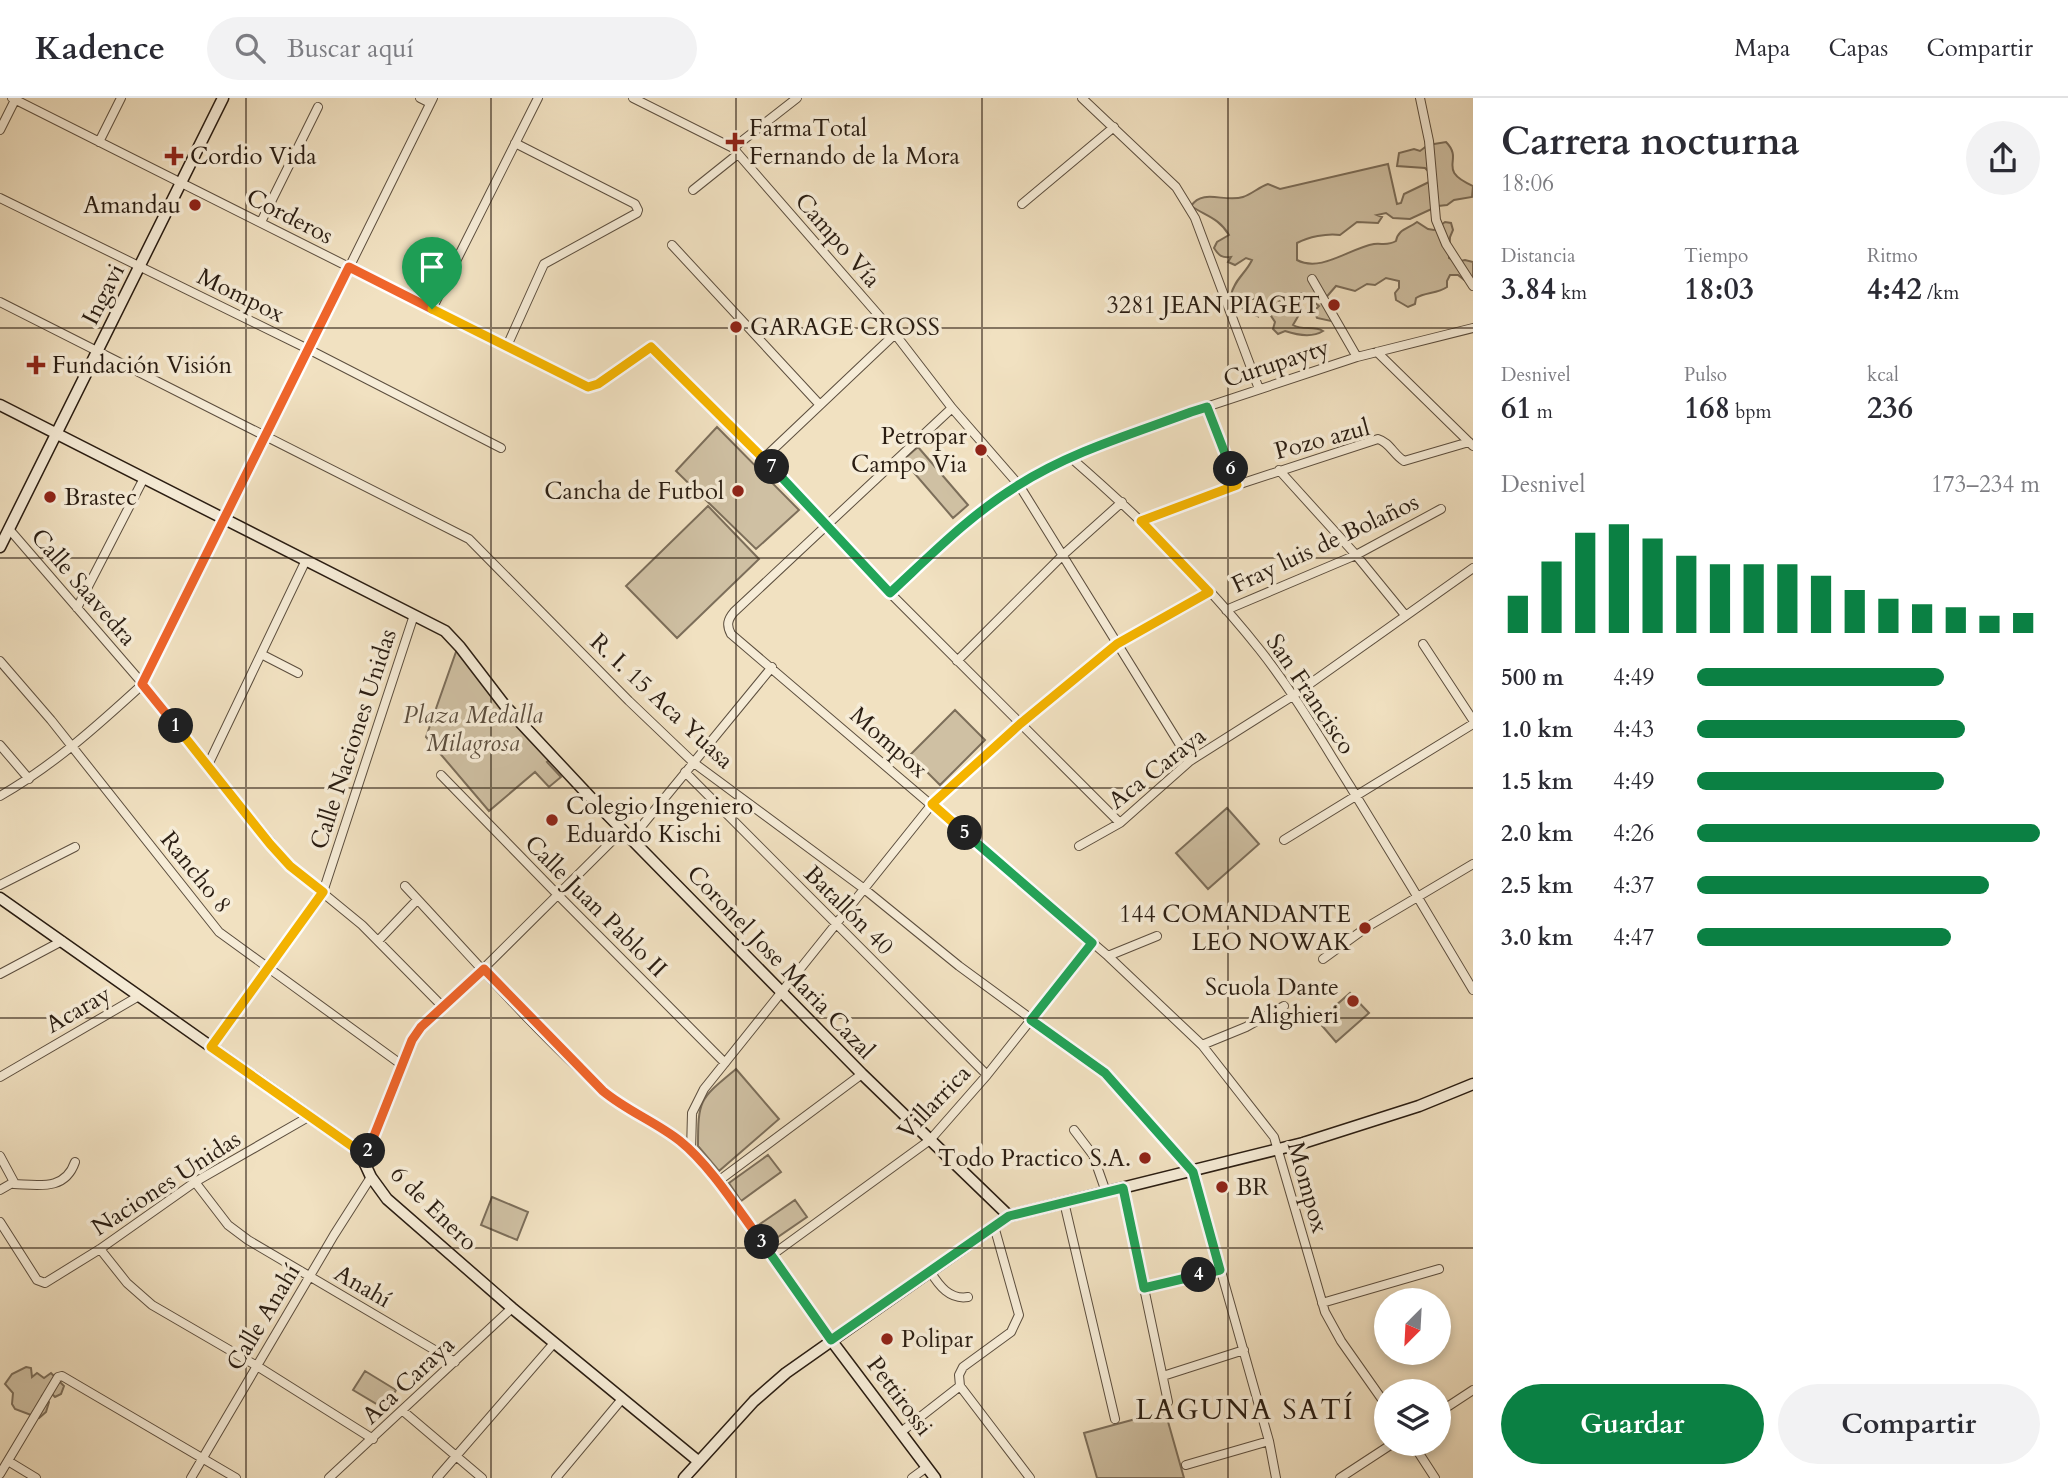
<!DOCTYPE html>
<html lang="es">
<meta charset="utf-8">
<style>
:root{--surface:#fff;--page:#f2f2f3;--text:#2b2b33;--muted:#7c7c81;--line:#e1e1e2;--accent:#0b8043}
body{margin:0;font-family:Cardo,serif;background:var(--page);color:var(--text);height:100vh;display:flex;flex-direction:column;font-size:26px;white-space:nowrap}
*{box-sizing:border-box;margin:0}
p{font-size:23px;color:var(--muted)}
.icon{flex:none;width:38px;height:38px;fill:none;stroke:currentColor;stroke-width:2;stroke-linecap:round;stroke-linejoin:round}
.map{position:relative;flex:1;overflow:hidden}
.side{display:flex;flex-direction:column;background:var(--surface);width:595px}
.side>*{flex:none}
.needle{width:46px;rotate:204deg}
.controls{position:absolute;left:1374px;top:1190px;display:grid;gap:14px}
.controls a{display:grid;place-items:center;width:77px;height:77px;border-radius:50%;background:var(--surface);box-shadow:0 4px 10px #0003;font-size:35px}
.pin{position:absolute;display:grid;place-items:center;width:60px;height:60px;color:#fff;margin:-72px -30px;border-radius:50% 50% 50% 0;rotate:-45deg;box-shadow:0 0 7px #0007}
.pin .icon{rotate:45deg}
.km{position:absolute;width:35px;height:35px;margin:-18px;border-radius:50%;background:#222;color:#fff;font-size:19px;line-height:35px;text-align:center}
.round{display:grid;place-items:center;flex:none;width:74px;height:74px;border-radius:37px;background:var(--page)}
.headline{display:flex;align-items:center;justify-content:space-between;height:119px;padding:0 28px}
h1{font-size:38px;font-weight:800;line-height:52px}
.metrics{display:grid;grid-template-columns:repeat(3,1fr);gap:10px;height:119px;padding:7px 28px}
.metrics div{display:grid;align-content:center}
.metrics b{font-size:30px;font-weight:800}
.metrics small{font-size:19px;font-weight:400}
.metrics p{font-size:19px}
.chart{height:196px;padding:14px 28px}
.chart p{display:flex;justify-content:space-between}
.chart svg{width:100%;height:126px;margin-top:7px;stroke:var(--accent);stroke-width:6}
.primary-button{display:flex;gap:14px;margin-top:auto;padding:14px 28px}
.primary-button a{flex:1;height:80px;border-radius:42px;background:var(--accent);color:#fff;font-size:28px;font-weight:800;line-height:80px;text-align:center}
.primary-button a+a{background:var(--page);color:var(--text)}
ul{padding:0 28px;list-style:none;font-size:23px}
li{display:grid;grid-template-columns:112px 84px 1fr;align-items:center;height:52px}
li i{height:18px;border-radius:9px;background:var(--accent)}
header{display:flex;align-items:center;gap:42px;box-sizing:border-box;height:98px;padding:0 35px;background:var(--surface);border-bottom:2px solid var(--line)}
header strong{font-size:33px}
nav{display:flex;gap:38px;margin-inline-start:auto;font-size:24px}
.search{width:490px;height:63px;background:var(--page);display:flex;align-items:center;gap:18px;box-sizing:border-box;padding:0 24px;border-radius:38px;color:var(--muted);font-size:26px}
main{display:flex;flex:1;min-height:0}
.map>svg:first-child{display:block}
.green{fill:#cfc0a3;stroke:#7c6e5a;stroke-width:2}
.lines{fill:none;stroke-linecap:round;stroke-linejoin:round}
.street-casing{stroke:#5c4e3e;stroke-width:10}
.secondary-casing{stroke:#2a1d12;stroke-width:13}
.street{stroke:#f6ecd7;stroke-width:8}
.secondary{stroke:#f6ecd7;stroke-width:10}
.split-1-casing{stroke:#fff;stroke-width:14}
.split-2-casing{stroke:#fff;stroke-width:14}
.split-3-casing{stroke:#fff;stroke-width:14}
.split-4-casing{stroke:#fff;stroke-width:14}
.split-5-casing{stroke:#fff;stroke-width:14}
.split-6-casing{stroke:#fff;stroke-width:14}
.split-7-casing{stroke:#fff;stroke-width:14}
.split-8-casing{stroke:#fff;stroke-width:14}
.split-1{stroke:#f0652b;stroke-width:9}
.split-2{stroke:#f5b400;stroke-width:9}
.split-3{stroke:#f0652b;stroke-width:9}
.split-4{stroke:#22a559;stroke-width:9}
.split-5{stroke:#22a559;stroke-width:9}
.split-6{stroke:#f5b400;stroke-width:9}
.split-7{stroke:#22a559;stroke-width:9}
.split-8{stroke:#f5b400;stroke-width:9}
.grid{fill:none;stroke:#2a1d12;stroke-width:2;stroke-opacity:0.55}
.poi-dot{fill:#8f2418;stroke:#f6ecd7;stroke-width:2.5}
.labels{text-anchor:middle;stroke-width:7;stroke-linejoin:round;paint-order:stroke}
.poi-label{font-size:24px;fill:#2a1d12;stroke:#f6ecd7;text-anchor:start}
.street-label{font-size:24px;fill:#2a1d12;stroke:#f6ecd7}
.park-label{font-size:24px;font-style:italic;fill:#5c4e3e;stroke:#f6ecd7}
.quarter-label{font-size:28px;letter-spacing:2px;fill:#2a1d12;stroke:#f6ecd7}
</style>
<header>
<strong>Kadence</strong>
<div class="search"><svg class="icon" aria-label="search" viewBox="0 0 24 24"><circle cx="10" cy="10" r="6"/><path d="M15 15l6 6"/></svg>Buscar aquí</div>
<nav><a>Mapa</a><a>Capas</a><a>Compartir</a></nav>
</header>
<main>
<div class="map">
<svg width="1473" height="1380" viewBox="0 0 1473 1380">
<rect width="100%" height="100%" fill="#f1e1c1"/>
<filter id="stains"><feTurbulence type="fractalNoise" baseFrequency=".00286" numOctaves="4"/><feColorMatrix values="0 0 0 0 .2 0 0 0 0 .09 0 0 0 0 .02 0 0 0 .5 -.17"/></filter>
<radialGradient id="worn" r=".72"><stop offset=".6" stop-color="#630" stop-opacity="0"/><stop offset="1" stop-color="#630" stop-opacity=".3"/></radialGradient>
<path class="green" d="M1446 44C1465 63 1435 71 1473 88L1472 99 1454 102 1447 107 1438 108 1410 121 1393 120 1386 115 1377 117 1382 119 1378 125 1357 124 1340 137C1327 135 1308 139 1297 145V162C1321 175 1350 150 1374 146 1382 145 1388 148 1396 143 1398 131 1408 131 1417 124L1428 131 1434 132 1445 124 1451 125 1453 132 1450 139 1449 160 1456 164 1465 162 1473 164V189L1458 177H1450L1447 183V189C1437 196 1425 194 1416 200L1415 206 1408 209 1396 202 1395 195 1399 190V183L1386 180 1375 187 1367 186 1355 193 1336 188 1323 203 1336 218 1331 223 1317 220 1314 213 1319 208 1303 195 1284 199 1279 204 1282 210 1295 211 1300 215 1293 227C1303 233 1314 227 1323 233 1312 240 1297 237 1285 233L1278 236 1273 231 1275 224 1260 201H1246L1243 207 1247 212 1254 213 1257 218 1245 213 1231 197C1234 182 1246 175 1252 162L1246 160 1235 167 1228 164 1231 159C1222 160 1219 158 1214 150L1217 144 1229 137C1219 120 1206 118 1191 108 1203 90 1225 105 1243 99 1252 96 1259 89 1268 86L1280 91 1388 66 1397 106 1401 105 1404 96 1429 84V74L1425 70 1397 68 1399 55 1414 51 1420 53 1428 47Z
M717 329 799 412 756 451 676 373Z
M918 349 968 407 953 420 903 362Z
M708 408 759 461 677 540 626 488Z
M457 551 551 661 547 664 561 679 549 689 535 674 489 713 426 639Z
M955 612 985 642 940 687 910 657Z
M1227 710 1259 746 1208 791 1176 755Z
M1350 895 1369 915 1336 944 1318 923Z
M736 971 779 1021 719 1073 698 1048C698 1000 700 1001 736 971Z
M768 1057 781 1074 741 1103 729 1085Z
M492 1099 528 1114 517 1142 481 1127Z
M795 1102 807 1119 772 1143 760 1126Z
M26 1269 31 1270 32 1279 37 1275 44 1280 51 1275 64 1288 61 1296 55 1299 48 1292 42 1298 49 1304 46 1314 39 1320 15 1311 12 1306 13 1295 5 1286 12 1276Z
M365 1273 396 1292 385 1311 353 1292Z
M1165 1313 1184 1380H1097L1084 1335Z"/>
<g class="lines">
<defs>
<path id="street" d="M12 0 588 289 598 286 649 249 652 250 764 360 890 495 1120 725
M420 0 430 5
M633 0 733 50 895 236 952 310 1019 387 1190 663
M1082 0 1176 89 1195 120 1259 291
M1420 0 1429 43 1436 122 1446 146 1473 188
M0 32 16 0
M99 44 121 0
M733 50 797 0
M693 92 738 56
M0 100 308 251 501 350
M1022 106 1114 29
M261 124 318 9
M672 147 820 307
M1312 181 1357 259
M0 204 469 441 629 603 694 665 863 790 959 868 1105 975 1193 1074 1269 1343 1276 1380
M432 211 538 0
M507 248 544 166 637 115 638 112 635 106 515 45
M1377 254 1473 348
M1207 308 1237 387
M952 310 734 514C728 521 726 527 731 536L1108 858 1202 947 1274 1039 1325 1214 1341 1243 1386 1307
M1070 359C1138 418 1204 481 1260 552 1294 595 1321 642 1350 688 1392 756 1433 824 1473 892
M764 360 895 236
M1279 372 1356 457 1405 517
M1141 423 1237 387 1378 341C1389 344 1394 357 1404 363L1469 344
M9 431 143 586 290 768 362 827 443 909
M890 495 972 419 1019 387 1070 359 1191 314 1357 259 1473 230
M77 510 144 380
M1226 512 1356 457 1441 411
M1423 546 1473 622
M261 556 298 575
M0 563 51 622 219 834 402 967
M957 563 1064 456 1122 404
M0 647 29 681
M208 667 306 462
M685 674 987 977
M441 677 557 796 725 965
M0 698C54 667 97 628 143 586L433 0
M631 741 772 569
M1284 742 1473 626
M1079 748 1120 725 1190 663 1294 597 1473 470
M0 787 75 749
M405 788C469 856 535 933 604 994 631 1018 667 1028 692 1054 744 1111 787 1178 831 1242
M378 843 417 802
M1108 858 1157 838
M1323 861 1367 829 1473 766
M0 876 62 843
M1202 947 1246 929 1284 908
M210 949 323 794 414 517
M0 979 139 898
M1074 1032 1093 1057 1106 1094
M691 1053 692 1015 704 991 932 706 1020 626 1117 546 1209 494
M0 1058 14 1084 0 1092
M364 1060 412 942 421 929 483 871 623 732
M195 1084 228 1127 248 1142 455 1264
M717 1084 862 976
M14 1086C39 1087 65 1093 75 1064
M1123 1090 1168 1304
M1064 1104 1115 1321
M0 1124 37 1182 45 1185 100 1151 195 1084 310 1018
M100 1151 127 1185 152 1207 257 1268 373 1341
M772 1157 930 1042 987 977 1092 845
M930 1173C939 1188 950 1202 968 1199
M1144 1190 1220 1173
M1322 1205 1439 1171
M1163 1278 1244 1252
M960 1288 1030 1380
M403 1313 482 1380
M1438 1315 1473 1292
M901 1334 960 1288 959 1277 963 1269 1011 1234 1019 1217 994 1128
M1413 1346 1435 1380
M8 1363 36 1380
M1186 1367 1269 1343
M0 1376 58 1279 62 1278 236 1380
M191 1380 334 1137 371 1079
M329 1380 512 1210
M437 1380 554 1245
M556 1380 622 1301
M912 1380 927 1369
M1340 1380 1392 1346"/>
<path id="secondary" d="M0 307 445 533 460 549 506 609 592 701 862 976 1009 1118
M0 449 223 0
M0 800 359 1053 371 1079 387 1101 512 1210 698 1363
M831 1242 935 1380
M684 1380 754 1303 786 1275 1009 1118 1303 1045 1419 1008 1473 986"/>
</defs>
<use href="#street" class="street-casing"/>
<use href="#secondary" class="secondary-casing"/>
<use href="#street" class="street"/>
<use href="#secondary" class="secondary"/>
</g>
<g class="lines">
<defs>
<path id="split-1" d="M176 628 142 586 349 169 432 211"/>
<path id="split-2" d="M176 628 270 746 290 768 323 794 211 949 359 1053 365 1060 368 1053"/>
<path id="split-3" d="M368 1053 412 942 421 929 484 871 603 993C627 1013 656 1024 680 1043 710 1067 739 1113 762 1144"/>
<path id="split-4" d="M762 1144 831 1242 1009 1118 1123 1090 1144 1190 1199 1177"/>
<path id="split-5" d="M965 735 1092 845 1031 922 1105 975 1193 1074 1220 1172 1199 1177"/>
<path id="split-6" d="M965 735 932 706 1020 626 1117 546 1209 494 1141 423 1237 387 1231 371"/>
<path id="split-7" d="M772 369 890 495C931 457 970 417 1017 388 1070 354 1132 336 1191 314L1207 309 1231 371"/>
<path id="split-8" d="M432 211 588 289 598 286 651 249 772 369"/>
</defs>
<use href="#split-1" class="split-1-casing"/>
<use href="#split-2" class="split-2-casing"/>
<use href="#split-3" class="split-3-casing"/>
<use href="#split-4" class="split-4-casing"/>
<use href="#split-5" class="split-5-casing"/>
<use href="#split-6" class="split-6-casing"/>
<use href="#split-7" class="split-7-casing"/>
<use href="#split-8" class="split-8-casing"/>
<use href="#split-1" class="split-1"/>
<use href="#split-2" class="split-2"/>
<use href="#split-3" class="split-3"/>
<use href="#split-4" class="split-4"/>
<use href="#split-5" class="split-5"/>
<use href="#split-6" class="split-6"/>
<use href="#split-7" class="split-7"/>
<use href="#split-8" class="split-8"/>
</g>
<path class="grid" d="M246 0V1380M491 0V1380M736 0V1380M982 0V1380M1228 0V1380M0 230H1473M0 460H1473M0 690H1473M0 920H1473M0 1150H1473"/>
<g class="poi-dot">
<path d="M731.5 33.5h7v7h7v7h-7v7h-7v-7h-7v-7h7z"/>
<path d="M170.5 47.5h7v7h7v7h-7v7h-7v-7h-7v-7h7z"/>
<circle cx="195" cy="107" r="7"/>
<circle cx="1334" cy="207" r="7"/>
<circle cx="736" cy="229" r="7"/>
<path d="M32.5 256.5h7v7h7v7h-7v7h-7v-7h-7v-7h7z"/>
<circle cx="981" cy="352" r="7"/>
<circle cx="738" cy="393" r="7"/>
<circle cx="50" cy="399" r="7"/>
<circle cx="552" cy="722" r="7"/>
<circle cx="1365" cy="830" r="7"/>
<circle cx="1353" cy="903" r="7"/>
<circle cx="1145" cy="1060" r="7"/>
<circle cx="1222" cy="1089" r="7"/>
<circle cx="887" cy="1241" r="7"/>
</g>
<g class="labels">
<g class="poi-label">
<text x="749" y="38">FarmaTotal<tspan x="749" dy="28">Fernando de la Mora</tspan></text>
<text x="190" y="66">Cordio Vida</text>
<text x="181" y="115" text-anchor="end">Amandau</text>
<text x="1320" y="215" text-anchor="end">3281 JEAN PIAGET</text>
<text x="750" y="237">GARAGE CROSS</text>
<text x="52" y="275">Fundación Visión</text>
<text x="967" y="346" text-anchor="end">Petropar<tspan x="967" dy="28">Campo Via</tspan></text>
<text x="724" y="401" text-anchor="end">Cancha de Futbol</text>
<text x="64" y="407">Brastec</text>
<text x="566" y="716">Colegio Ingeniero<tspan x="566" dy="28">Eduardo Kischi</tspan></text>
<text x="1351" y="824" text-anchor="end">144 COMANDANTE<tspan x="1351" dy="28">LEO NOWAK</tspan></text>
<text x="1339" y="897" text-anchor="end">Scuola Dante<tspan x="1339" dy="28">Alighieri</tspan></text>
<text x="1131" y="1068" text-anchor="end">Todo Practico S.A.</text>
<text x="1236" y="1097">BR</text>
<text x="901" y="1249">Polipar</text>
</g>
<g class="street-label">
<text transform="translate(290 118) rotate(27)" y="8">Corderos</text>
<text transform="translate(838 142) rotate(49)" y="8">Campo Vía</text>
<text transform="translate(103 196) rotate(-63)" y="8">Ingavi</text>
<text transform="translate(241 197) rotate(26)" y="8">Mompox</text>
<text transform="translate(1276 265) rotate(-18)" y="8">Curupayty</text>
<text transform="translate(1322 341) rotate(-15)" y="8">Pozo azul</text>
<text transform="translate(1325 445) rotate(-25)" y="8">Fray luis de Bolaños</text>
<text transform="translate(84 489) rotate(49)" y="8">Calle Saavedra</text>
<text transform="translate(1311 596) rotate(56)" y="8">San Francisco</text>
<text transform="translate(662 603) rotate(43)" y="8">R. I. 15 Aca Yuasa</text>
<text transform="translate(353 641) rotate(-72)" y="8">Calle Naciones Unidas</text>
<text transform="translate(889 644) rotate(41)" y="8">Mompox</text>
<text transform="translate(1157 670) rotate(-38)" y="8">Aca Caraya</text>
<text transform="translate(196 774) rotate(51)" y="8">Rancho 8</text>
<text transform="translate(596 808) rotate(45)" y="8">Calle Juan Pablo II</text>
<text transform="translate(849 812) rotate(45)" y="8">Batallón 40</text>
<text transform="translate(781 864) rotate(46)" y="8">Coronel Jose Maria Cazal</text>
<text transform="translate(78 911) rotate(-30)" y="8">Acaray</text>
<text transform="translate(934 1004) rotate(-46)" y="8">Villarrica</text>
<text transform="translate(166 1085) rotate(-33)" y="8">Naciones Unidas</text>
<text transform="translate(1308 1089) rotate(74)" y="8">Mompox</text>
<text transform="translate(434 1110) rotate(44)" y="8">6 de Enero</text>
<text transform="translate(363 1188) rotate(30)" y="8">Anahí</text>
<text transform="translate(263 1219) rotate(-59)" y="8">Calle Anahí</text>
<text transform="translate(408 1282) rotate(-43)" y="8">Aca Caraya</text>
<text transform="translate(900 1298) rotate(53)" y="8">Pettirossi</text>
</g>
<g class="park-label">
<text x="473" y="625">Plaza Medalla<tspan x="473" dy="28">Milagrosa</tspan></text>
</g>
<g class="quarter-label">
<text x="1245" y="1321">LAGUNA SATÍ</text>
</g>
</g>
<rect width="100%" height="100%" filter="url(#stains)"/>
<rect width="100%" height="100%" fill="url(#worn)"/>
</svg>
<div class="controls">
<a><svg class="needle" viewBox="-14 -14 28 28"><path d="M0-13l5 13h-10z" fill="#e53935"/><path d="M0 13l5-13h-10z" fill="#7c7c81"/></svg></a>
<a><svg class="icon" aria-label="layers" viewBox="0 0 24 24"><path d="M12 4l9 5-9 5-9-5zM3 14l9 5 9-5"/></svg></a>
</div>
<div class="pin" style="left:432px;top:211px;background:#1e9e55"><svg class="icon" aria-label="arrive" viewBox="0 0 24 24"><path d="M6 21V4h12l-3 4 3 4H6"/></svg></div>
<b class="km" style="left:176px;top:628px">1</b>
<b class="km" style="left:368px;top:1053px">2</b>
<b class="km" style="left:762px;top:1144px">3</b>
<b class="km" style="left:1199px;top:1177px">4</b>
<b class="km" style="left:965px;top:735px">5</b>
<b class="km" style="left:1231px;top:371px">6</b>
<b class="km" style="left:772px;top:369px">7</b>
</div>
<section class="side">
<div class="headline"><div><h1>Carrera nocturna</h1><p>18:06</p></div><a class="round"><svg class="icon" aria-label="share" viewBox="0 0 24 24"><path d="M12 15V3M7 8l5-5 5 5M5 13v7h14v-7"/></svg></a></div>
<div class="metrics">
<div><p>Distancia</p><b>3.84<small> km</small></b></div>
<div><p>Tiempo</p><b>18:03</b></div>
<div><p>Ritmo</p><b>4:42<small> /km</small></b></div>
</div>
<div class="metrics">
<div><p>Desnivel</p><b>61<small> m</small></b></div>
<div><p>Pulso</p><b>168<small> bpm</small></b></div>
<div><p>kcal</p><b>236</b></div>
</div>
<div class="chart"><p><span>Desnivel</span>173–234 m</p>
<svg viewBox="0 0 160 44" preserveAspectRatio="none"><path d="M5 44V31M15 44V19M25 44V9M35 44V6M45 44V11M55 44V17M65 44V20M75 44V20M85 44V20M95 44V24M105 44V29M115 44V32M125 44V34M135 44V35M145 44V38M155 44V37"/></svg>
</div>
<ul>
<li><b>500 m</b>4:49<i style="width:72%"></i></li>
<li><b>1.0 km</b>4:43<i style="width:78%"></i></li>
<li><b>1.5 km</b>4:49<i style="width:72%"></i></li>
<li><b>2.0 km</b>4:26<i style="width:100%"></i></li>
<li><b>2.5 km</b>4:37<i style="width:85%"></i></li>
<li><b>3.0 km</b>4:47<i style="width:74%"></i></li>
</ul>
<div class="primary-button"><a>Guardar</a><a>Compartir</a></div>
</section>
</main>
